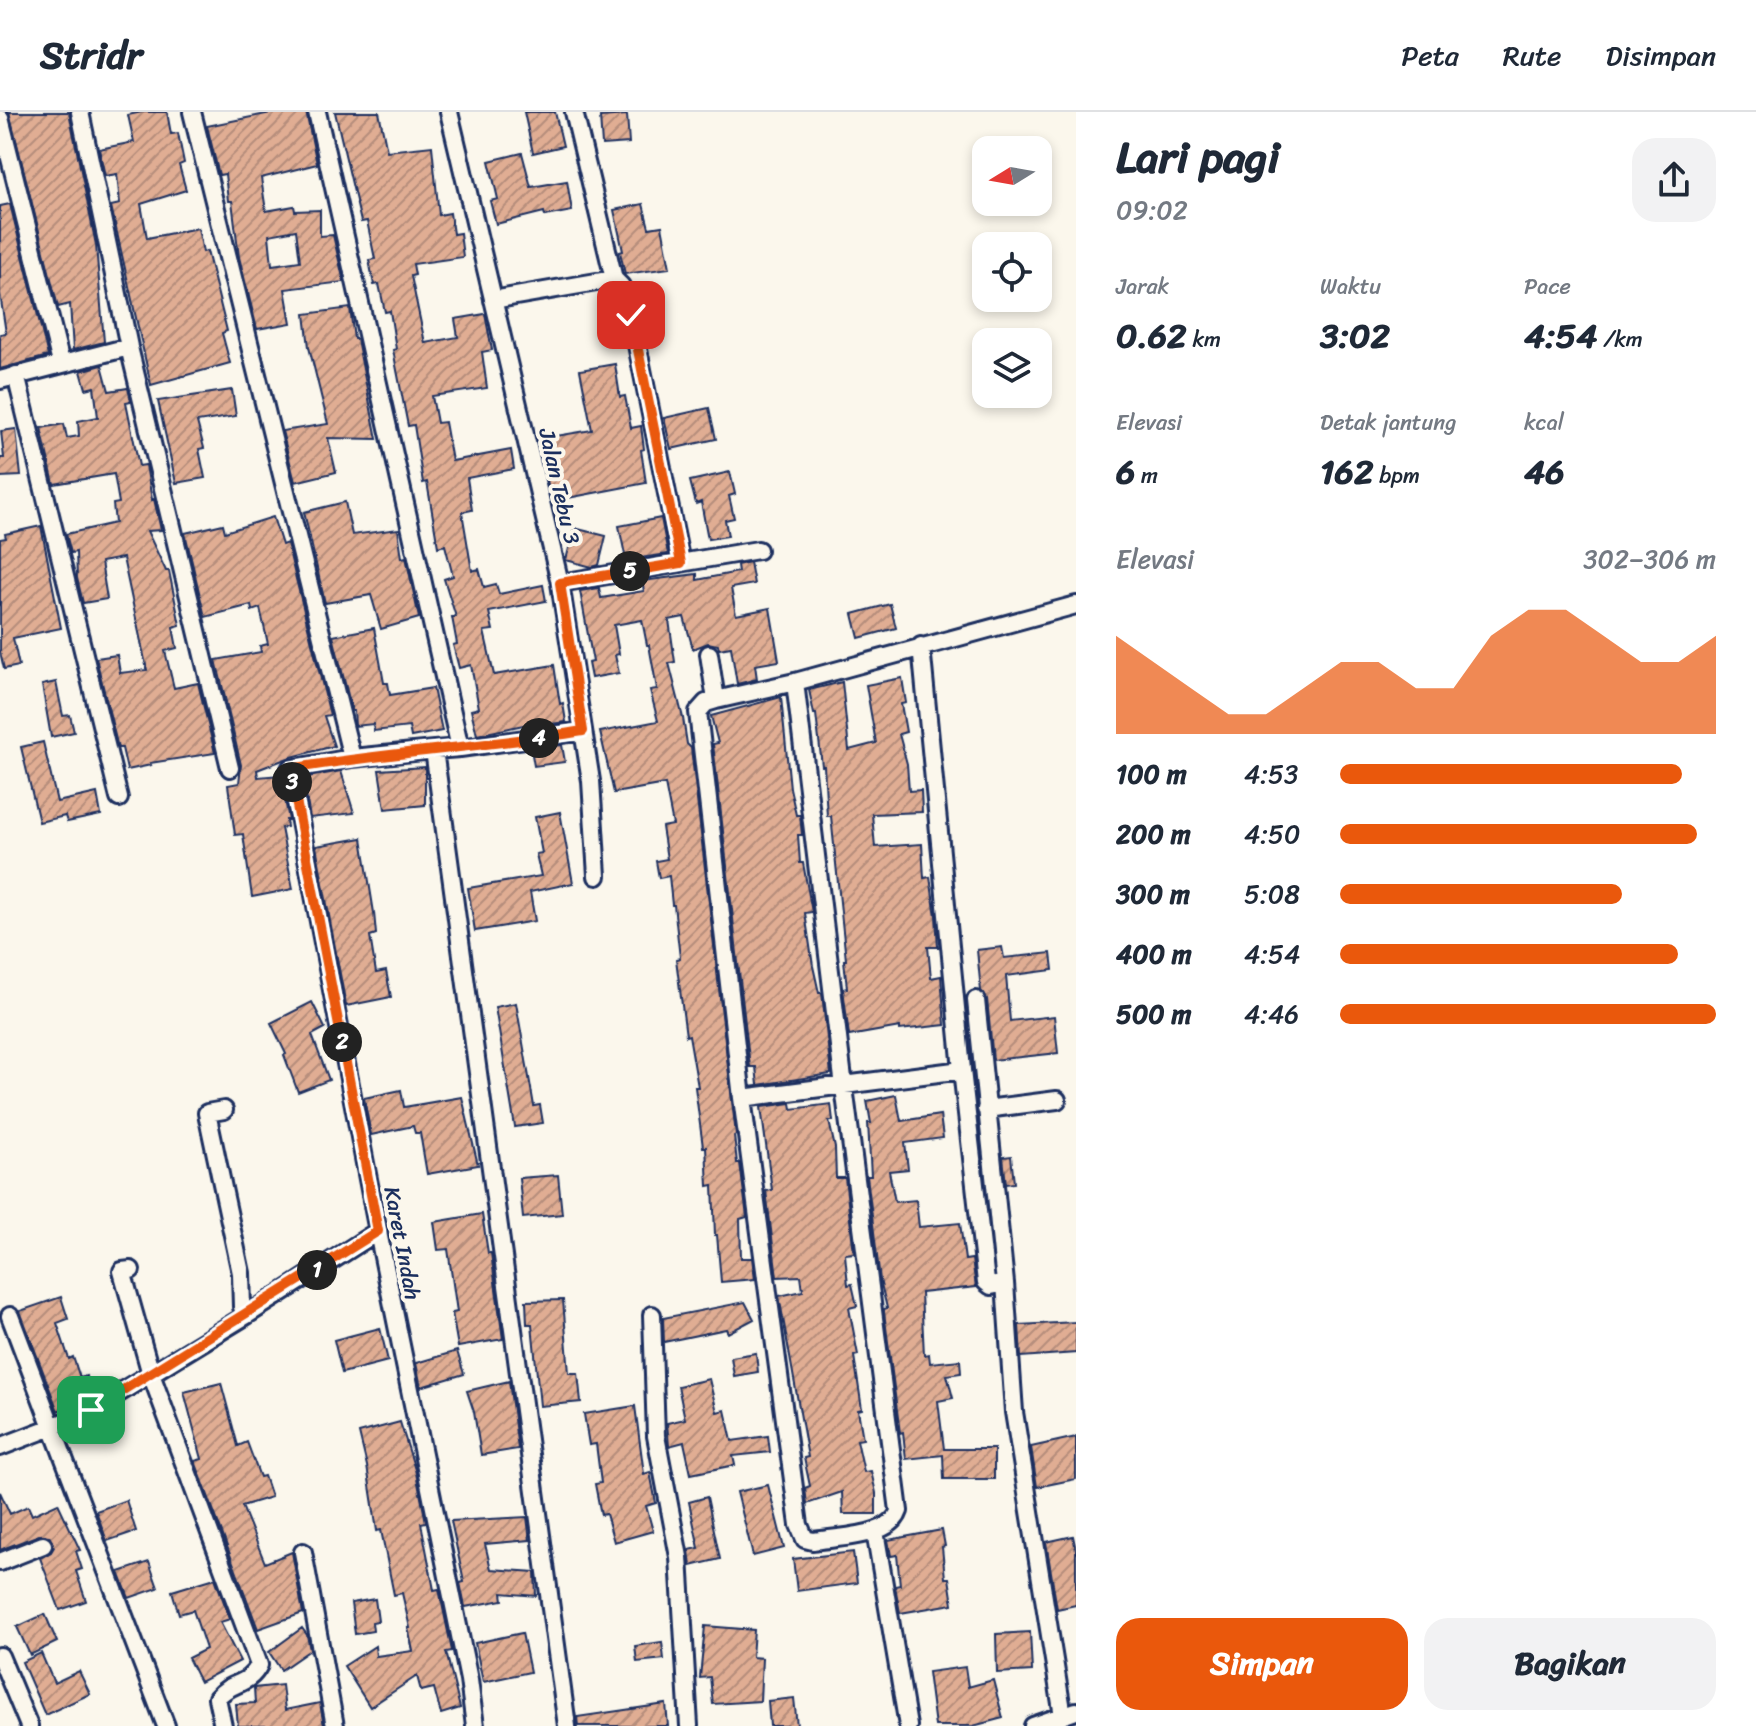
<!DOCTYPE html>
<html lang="id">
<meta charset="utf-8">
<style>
:root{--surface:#fff;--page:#f2f2f3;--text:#1f2937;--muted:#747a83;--line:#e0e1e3;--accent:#ea580c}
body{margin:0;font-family:Sriracha,sans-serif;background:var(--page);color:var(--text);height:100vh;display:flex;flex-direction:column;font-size:30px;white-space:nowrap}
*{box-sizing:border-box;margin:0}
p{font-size:26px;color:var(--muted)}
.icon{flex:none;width:44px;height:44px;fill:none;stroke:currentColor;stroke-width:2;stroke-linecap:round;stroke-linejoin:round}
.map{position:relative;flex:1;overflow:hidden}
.side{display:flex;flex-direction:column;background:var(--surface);width:680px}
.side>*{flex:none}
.needle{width:52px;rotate:259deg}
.buttons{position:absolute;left:972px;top:24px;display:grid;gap:16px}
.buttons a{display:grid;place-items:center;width:80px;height:80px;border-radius:16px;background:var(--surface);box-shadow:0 4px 12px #0003;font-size:40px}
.pin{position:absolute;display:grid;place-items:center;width:68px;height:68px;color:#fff;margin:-34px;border-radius:16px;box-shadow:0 4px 12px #0006}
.km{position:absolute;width:40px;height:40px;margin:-20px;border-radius:50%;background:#222;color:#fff;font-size:22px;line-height:40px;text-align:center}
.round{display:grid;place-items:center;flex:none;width:84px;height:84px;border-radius:24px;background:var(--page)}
.summary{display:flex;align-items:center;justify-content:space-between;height:136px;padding:0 40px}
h1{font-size:44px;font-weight:700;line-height:60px}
.figures{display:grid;grid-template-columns:repeat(3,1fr);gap:12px;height:136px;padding:8px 40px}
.figures div{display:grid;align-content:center}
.figures b{font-size:34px;font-weight:700}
.figures small{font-size:22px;font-weight:400}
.figures p{font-size:22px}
.chart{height:224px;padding:16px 40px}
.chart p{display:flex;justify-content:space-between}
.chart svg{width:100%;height:144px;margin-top:8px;fill:var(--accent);opacity:.7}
.button{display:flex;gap:16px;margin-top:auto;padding:16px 40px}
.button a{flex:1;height:92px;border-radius:24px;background:var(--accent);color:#fff;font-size:32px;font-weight:700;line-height:92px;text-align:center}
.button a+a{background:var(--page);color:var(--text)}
ul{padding:0 40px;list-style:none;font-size:26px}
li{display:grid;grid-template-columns:128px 96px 1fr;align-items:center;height:60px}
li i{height:20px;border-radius:10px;background:var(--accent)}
header{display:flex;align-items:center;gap:48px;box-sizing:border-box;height:112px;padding:0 40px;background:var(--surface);border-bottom:2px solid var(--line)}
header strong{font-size:38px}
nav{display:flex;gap:44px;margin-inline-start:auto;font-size:28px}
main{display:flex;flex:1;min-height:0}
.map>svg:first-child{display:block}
.building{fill:url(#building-hatch);stroke:#1b2f5e;stroke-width:2;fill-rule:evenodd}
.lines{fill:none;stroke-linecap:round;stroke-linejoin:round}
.street-casing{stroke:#1b2f5e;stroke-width:22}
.street{stroke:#fbf7ec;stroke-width:16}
.route-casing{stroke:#fff;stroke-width:16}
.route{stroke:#ea580c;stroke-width:10}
.labels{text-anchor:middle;stroke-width:8;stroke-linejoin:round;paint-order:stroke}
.street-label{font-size:22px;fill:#1b2f5e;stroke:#fbf7ec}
</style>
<header>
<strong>Stridr</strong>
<nav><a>Peta</a><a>Rute</a><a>Disimpan</a></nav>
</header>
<main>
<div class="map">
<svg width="1076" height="1614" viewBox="0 0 1076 1614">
<defs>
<pattern id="building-hatch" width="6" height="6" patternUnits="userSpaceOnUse" patternTransform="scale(2)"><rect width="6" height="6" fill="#e0ad93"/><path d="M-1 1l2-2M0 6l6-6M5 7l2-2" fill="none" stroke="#b58d7b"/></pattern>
</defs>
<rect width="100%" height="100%" fill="#fbf7ec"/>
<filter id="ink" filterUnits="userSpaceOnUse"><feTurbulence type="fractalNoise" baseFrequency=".0125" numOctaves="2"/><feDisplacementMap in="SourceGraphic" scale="16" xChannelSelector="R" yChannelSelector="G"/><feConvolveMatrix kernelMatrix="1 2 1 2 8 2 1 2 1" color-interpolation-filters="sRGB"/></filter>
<g filter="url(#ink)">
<path class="building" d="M9 0H69L96 133 104 230 73 238 70 192 58 195Z
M142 0H167L171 22 178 21 184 51 179 53 186 78 141 92 147 126 198 116 203 140 207 139 227 219 222 221 230 251 151 273 111 94 120 92 117 62 105 64 99 37 134 30 128 3Z
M276 0H306L317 52 261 66 266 99 294 94 295 99 320 98V124L333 123 344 170 285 177 291 211 257 217 239 145 232 89H228L225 62 219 63 207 14ZM296 118 300 149 272 153 269 123Z
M335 0H379L387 39 432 34 439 103 450 101 453 122 460 121 463 145 413 152 415 163 411 164 425 231 458 225 455 207 485 202 492 238 482 240 487 276 432 284 437 311 445 310 452 349 511 338 514 357 467 366 472 398 462 400 472 459 479 457 484 475 496 472 499 482 543 473 546 489 489 500 493 518 484 519 494 563 554 553 560 592 563 591 566 610 528 615V612L477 623 471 598 479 596 471 553 459 556 453 533 457 532 452 505H456L444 467 453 464 445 433 438 435 427 370 423 371 414 313 408 314 393 238 396 237 390 199 385 200 379 172 374 173 369 148 375 147 367 109 361 110Z
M524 0H555L563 34 533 41Z
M627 3 629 31 602 33 600 5Z
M522 41 531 75 567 69 572 99 545 104 544 100 496 112 490 89 498 87 489 49Z
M10 92 48 244 0 257V222L6 221 0 182V94Z
M643 92 649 116 662 114 670 156 625 162 620 140 623 139 614 98Z
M350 196 354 227H357L377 327 328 326 336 360 295 370 282 319 328 312 309 235 305 202Z
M615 252 620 285 625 284 631 316 641 314 644 337 641 338 646 371 552 389 544 356 555 354 550 325 592 318 580 258Z
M102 253 109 279 128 276 131 289 126 290 139 354 146 353 152 388 154 387 161 418 147 419 166 459H169L180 513 173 515 177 536 165 539 174 576 198 571 215 641 150 651 151 653 127 658 122 636H118L96 546 117 543 120 561 147 558 123 446 101 450 107 487 83 491 77 466 76 440 71 441 66 422 115 411 113 392 119 391 114 362 54 372 41 316 64 312 67 326 79 324 78 309 98 305 94 275 86 277 81 259Z
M232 278 236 304 197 310 204 336 199 337 205 366 176 371 158 289Z
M709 296 716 327 671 337 664 306Z
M16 317 21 364 0 365V346H4L1 319Z
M730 360 735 382 729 384 734 406 725 408 728 424 708 427 701 390 696 392 690 369Z
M345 390 352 423 398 417 402 446 406 445 419 506 381 517 371 483 325 491 304 400Z
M273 405 282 433 287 431 330 603 324 604 334 634 288 646 257 658 258 665 280 663 289 708H286L287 715 281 716 293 777 252 785 243 722 235 723 228 673 239 671 241 653 216 548 261 540 260 534 268 532 260 496 252 499 251 493 205 505 185 421 223 412 225 420Z
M661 406 668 442 626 448 619 414Z
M41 414 61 516 13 526 19 554 4 557 0 540V427L6 426 5 422Z
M574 416 606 424 599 453 592 455 566 448Z
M750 450 754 472 731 476 736 503 770 496 779 549 755 553 757 567 737 572 731 535 719 537 718 533 708 531 693 537 684 505 669 508 675 550 669 551 683 606 687 632 691 636 736 1023 734 1024 737 1051H740L747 1105 740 1107 741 1146H752L755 1167 721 1170 717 1123H715L713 1073 708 1074 706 1035H703L695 975H698L689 923 686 924 676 847 680 846 674 793H672L669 764 659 766 656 749 667 747 662 715 673 713 665 672 614 681 600 620 658 609 650 578 657 577 649 533H647L642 508 614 513 619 542 615 543 619 561 591 566 588 551 593 550 580 479 599 476 601 486 644 479 642 469 697 462V468L738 460 737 453Z
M890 492 896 516 859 526 853 502Z
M374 516 384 571H388L390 583 433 576 442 619 411 625 409 615 374 619 373 612 355 614 354 599H352L333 524Z
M902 566 906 591 901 592 906 620 899 622 907 652 909 679 921 678 922 700 872 702 875 735 922 732 924 766 930 765 936 804 938 835H928L931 866 941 864 945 913 900 918V915L849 924 843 877 847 876 844 848H846L831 704H827L824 654H822L816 602H814L809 578 842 570 849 638 876 631 866 573Z
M56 570 63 604 70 603 74 620 51 625 42 573Z
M781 585 790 676 796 703H800L802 723H798L800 751H803L812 800 805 801 813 854 819 881H822L831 962 758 973 756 955H750L713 632 718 631 711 604Z
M43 630 57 690 97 681 101 703 67 710 65 704 39 710 21 635Z
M562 633 565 650 534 654 531 637Z
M425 655V693L385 697 379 658Z
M341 659 354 701 310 706 303 666Z
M560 700 573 771 530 780 535 809 475 819 468 776 541 764 536 742 542 741 535 705Z
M362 726 374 801 376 822 370 824 376 861 386 859 391 885 346 894 316 734Z
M1002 835 1004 846 1051 841 1053 858 1006 864 1010 909 1054 904 1058 941 993 948 987 887 981 879 977 838Z
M312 890 325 916 312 923 329 968 298 980 284 943 286 942 271 911Z
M516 891 534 994 540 993 543 1011 515 1015 495 895Z
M401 978 404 995 462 985 478 1053 427 1062 420 1021H415L413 1014 371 1023 364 986Z
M896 983 901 1009 940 1003 943 1026 905 1031 908 1057 889 1059 895 1090 916 1088 919 1115 960 1111 965 1148 972 1147 976 1175 921 1181 924 1243 929 1242 930 1251 960 1248 961 1261 947 1263 953 1286 938 1289 944 1337H994V1367H944L943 1343 906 1347 903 1320 900 1321 884 1200V1197L887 1196 880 1168 867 1064H871L868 1011H871L867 989Z
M791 991 792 997 831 992 833 1009H829L835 1036 836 1066H845L854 1141 845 1142 848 1173 852 1172 857 1194 849 1196 858 1243 854 1244 862 1297 858 1298 863 1327 857 1328 864 1360 871 1359 876 1381V1402H843L842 1380 807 1392 805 1376 810 1374 804 1346 808 1345 779 1184 803 1179 801 1164 777 1165 766 1079 772 1078 761 995Z
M1011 1044 1014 1071 1006 1072 1003 1045Z
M558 1063 562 1102 523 1106 519 1066Z
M482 1102 488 1141H491L503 1227 458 1235 452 1201 457 1200 448 1137 438 1138 434 1110Z
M61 1185 68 1207 57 1211 69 1247 73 1245 80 1266 86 1264 92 1284 58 1299 20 1199Z
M563 1188 569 1261H578L581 1290 540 1294 532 1212H527L526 1189Z
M745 1190 754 1207 728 1221 726 1217 664 1230 663 1206Z
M1076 1210V1241L1021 1245 1019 1213Z
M380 1216 388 1249 342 1261 334 1228Z
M457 1239 464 1262 421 1275 416 1251Z
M756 1241 758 1260 734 1264 731 1245Z
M709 1267 717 1300 725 1298 732 1329 768 1324 770 1340 733 1344 735 1353 691 1362 684 1330 669 1334 667 1311 685 1307 678 1274Z
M509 1269 518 1337 481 1343 474 1300 467 1279Z
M221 1271 238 1334 247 1330 260 1365 264 1364 271 1385 242 1394 265 1451 292 1440 303 1501 258 1517 195 1349 202 1347 184 1280Z
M635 1294 644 1362 650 1360 656 1391 646 1394 653 1419 614 1430 606 1402 601 1403 595 1372 601 1371 596 1332 589 1333 584 1302Z
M400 1310 416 1361 426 1410 421 1411 434 1478 439 1477 452 1539 446 1540 460 1596 441 1602 434 1576 421 1579 417 1564 370 1595 344 1554 375 1534 376 1544 413 1539 408 1516H410L402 1481 394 1483 381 1418 377 1419 367 1354 359 1321Z
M1076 1325V1367L1037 1375 1031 1335Z
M768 1373 784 1436 753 1444 737 1380Z
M0 1380 10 1402 28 1394 32 1403 58 1391 80 1438 76 1439 82 1457 76 1459 86 1489 60 1498 40 1446 51 1440 54 1435 49 1424 39 1423 0 1438Z
M707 1385 720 1447 691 1454 689 1438 699 1436 689 1390Z
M126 1388 136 1419 107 1429 96 1399Z
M527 1405 530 1428 485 1432 491 1457 535 1460 536 1484 502 1481 503 1488 465 1495 460 1471 464 1470 451 1409Z
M942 1418 945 1434 942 1435 945 1466H949L953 1492 900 1501 895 1474 900 1473 897 1443 891 1444 888 1428Z
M1073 1424 1076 1438V1493L1057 1497 1046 1430Z
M853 1440 857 1471 797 1479 793 1447Z
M149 1450 158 1476 129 1486 119 1460Z
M215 1466 230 1507 220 1510 240 1549 200 1570 188 1546 206 1537 193 1498 179 1502 172 1479Z
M375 1487 378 1509 372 1510 373 1519 355 1522 351 1491Z
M45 1502 57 1530 30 1543 17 1515Z
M705 1514 754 1518 752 1545 762 1546 760 1589 713 1592 710 1565 700 1566Z
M302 1516 307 1523 310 1538 281 1558 269 1540Z
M1030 1520 1032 1559 997 1561 996 1522Z
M522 1521 530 1560 483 1570 475 1531Z
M662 1530 664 1547 637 1550 635 1534Z
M41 1541 54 1571 79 1559 90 1582 45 1603 22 1550Z
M965 1555 968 1575 993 1568 1003 1606 973 1614H935L928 1560Z
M282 1573 285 1598 320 1591 324 1614H238L236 1592 255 1591 254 1576Z
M794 1586 797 1614H770L768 1589Z
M666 1592 668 1614H578L577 1605Z"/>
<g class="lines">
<defs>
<path id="street" d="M80 0 129 235 230 656
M192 0 352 646
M317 0 460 636 434 638 567 1614
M449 0 560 471 591 669 597 764
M574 0 614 167
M0 6 61 251
M493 188 614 167 621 174 631 203 681 451
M16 263 119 686
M0 268 129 235
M560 471 758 438
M921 534 962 958 986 1170 991 1174 1005 1171 976 888
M709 542 716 588
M795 570 844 975 899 1399C891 1425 837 1425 813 1429L805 1427 799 1413 742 986 698 600 706 591 716 588 795 570 1076 493
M460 636 583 619
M434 638 352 646 290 657 379 1125 469 1568 475 1614
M742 986 962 958
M986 997 1057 988
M131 1158 122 1159 151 1262 259 1553C248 1575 230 1569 217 1586L223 1614
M1005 1171 1014 1300 1063 1604
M247 1203 378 1119
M652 1203 656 1324 679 1445 689 1614
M0 1335 52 1315 10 1204
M875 1419 908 1614
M303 1440 335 1614
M0 1450 43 1433
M0 1544 29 1614
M166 1614 52 1315 91 1298 247 1203 242 1195 241 1161 207 1001 224 998
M1033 1614 1076 1599"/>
</defs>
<use href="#street" class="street-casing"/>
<use href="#street" class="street"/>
</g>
</g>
<g class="lines" filter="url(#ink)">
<defs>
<path id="route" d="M91 1298 378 1119 290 657C387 640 486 635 583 619L560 471 681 451 631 203"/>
</defs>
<use href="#route" class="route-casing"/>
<use href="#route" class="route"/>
</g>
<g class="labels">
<g class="street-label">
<text transform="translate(560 374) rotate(77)" y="8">Jalan Tebu 3</text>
<text transform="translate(403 1131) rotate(79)" y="8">Karet Indah</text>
</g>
</g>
</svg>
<div class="buttons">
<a><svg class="needle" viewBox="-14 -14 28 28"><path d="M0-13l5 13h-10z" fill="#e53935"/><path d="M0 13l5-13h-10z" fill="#747a83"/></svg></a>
<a><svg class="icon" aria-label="locate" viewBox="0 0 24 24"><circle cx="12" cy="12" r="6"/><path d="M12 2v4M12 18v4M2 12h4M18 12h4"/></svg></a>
<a><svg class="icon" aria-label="layers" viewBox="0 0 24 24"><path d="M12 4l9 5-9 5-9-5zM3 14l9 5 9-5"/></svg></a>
</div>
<div class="pin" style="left:91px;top:1298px;background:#1e9e55"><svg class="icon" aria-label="arrive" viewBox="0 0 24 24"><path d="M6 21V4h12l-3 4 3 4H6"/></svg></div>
<div class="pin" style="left:631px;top:203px;background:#d93025"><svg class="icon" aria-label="check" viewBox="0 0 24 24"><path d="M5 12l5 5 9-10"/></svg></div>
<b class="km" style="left:317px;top:1158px">1</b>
<b class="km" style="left:342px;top:930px">2</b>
<b class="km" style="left:292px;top:670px">3</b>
<b class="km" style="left:539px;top:626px">4</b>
<b class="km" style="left:630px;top:459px">5</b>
</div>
<section class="side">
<div class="summary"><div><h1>Lari pagi</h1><p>09:02</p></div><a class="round"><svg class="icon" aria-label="share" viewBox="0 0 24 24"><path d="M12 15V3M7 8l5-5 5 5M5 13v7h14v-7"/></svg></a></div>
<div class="figures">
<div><p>Jarak</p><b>0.62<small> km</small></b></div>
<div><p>Waktu</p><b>3:02</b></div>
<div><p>Pace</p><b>4:54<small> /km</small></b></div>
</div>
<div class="figures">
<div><p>Elevasi</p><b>6<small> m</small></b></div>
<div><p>Detak jantung</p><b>162<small> bpm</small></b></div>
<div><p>kcal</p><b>46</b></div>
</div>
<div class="chart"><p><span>Elevasi</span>302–306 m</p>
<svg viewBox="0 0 160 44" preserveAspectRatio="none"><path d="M0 44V14L10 22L20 30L30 38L40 38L50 30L60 22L70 22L80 30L90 30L100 14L110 6L120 6L130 14L140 22L150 22L160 14V44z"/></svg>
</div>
<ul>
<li><b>100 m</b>4:53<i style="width:91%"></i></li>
<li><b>200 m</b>4:50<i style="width:95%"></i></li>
<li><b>300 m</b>5:08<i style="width:75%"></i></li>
<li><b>400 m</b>4:54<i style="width:90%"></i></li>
<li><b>500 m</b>4:46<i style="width:100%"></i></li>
</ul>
<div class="button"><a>Simpan</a><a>Bagikan</a></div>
</section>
</main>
